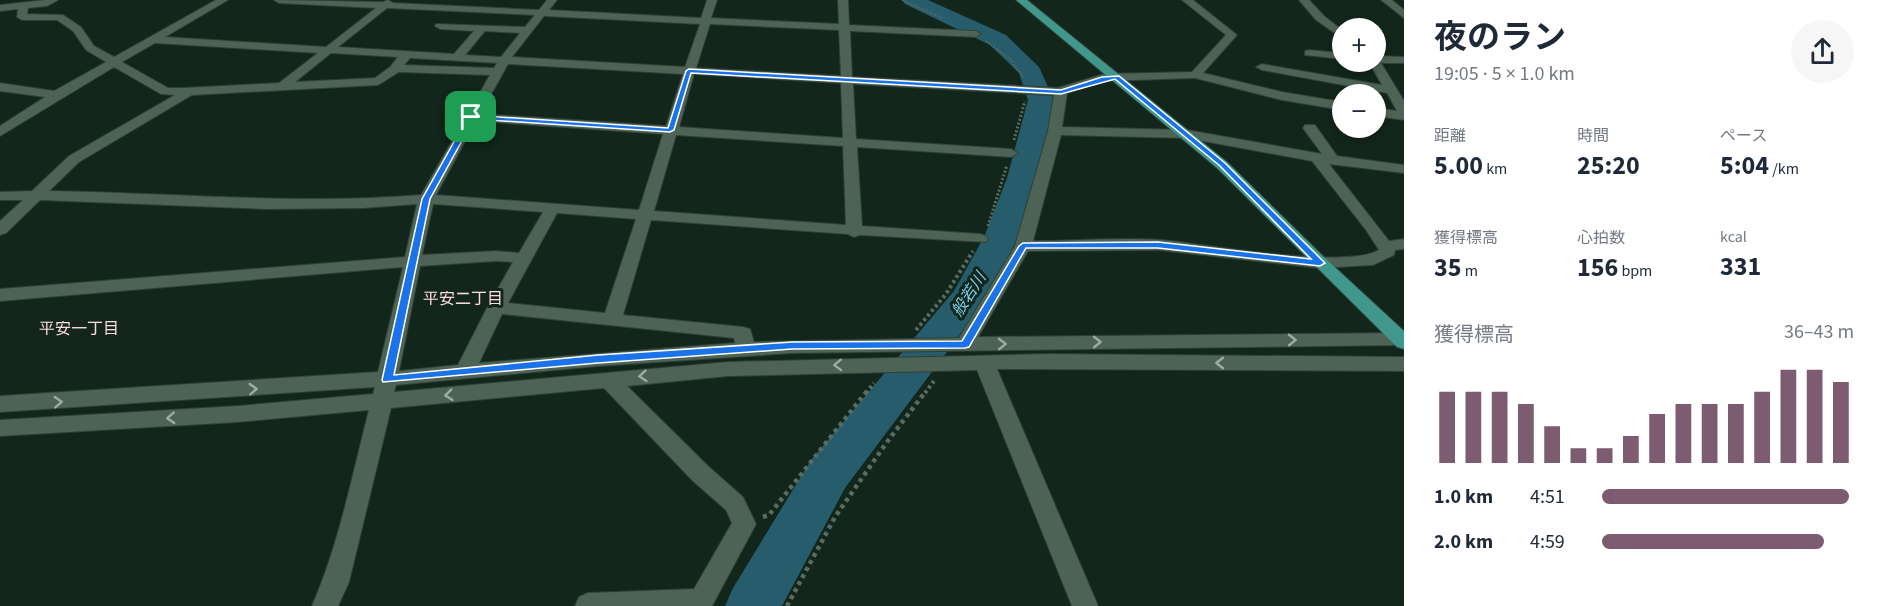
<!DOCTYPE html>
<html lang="ja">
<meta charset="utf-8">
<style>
:root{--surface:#fff;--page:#f6f6f7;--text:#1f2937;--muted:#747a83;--accent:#7d5c71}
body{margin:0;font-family:"Source Sans 3","Noto Sans JP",sans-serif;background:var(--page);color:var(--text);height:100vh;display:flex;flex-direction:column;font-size:22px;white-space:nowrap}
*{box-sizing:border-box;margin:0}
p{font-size:20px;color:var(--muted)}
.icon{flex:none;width:33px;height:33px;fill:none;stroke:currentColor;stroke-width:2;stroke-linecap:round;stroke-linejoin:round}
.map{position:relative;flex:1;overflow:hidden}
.panel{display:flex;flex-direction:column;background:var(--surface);width:480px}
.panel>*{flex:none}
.buttons{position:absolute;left:1332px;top:18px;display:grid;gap:12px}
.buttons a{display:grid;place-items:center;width:54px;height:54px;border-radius:50%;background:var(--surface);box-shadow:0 3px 9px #0003;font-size:30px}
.pin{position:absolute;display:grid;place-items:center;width:51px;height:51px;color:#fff;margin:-26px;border-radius:12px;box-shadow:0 3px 9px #0006}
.round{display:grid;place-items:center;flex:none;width:63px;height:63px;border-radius:32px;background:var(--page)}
.overview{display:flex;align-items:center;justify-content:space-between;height:102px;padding:0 30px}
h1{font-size:33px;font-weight:700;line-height:45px}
.stats{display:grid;grid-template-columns:repeat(3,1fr);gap:9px;height:102px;padding:6px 30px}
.stats div{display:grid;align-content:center}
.stats b{font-size:26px;font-weight:700}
.stats small{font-size:16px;font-weight:400}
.stats p{font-size:16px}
.chart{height:168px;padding:12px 30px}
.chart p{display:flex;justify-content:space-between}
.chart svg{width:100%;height:108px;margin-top:6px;stroke:var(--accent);stroke-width:6}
ul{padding:0 30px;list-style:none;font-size:20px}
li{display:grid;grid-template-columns:96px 72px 1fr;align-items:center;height:45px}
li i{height:15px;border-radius:8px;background:var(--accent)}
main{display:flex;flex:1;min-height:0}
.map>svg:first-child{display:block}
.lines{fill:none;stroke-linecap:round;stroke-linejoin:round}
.river{fill:#275c6d;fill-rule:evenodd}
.minor-casing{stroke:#313f36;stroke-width:2}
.major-casing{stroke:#313f36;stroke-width:2}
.path-far3{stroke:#5a6b61;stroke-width:2;stroke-dasharray:1.5 1.5;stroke-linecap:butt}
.path-far2{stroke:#5a6b61;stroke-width:3;stroke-dasharray:2 2;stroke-linecap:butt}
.path-far1{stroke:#5a6b61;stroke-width:4;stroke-dasharray:3 3;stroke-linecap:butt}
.path{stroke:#5a6b61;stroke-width:4.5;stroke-dasharray:4 4;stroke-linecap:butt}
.minor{fill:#4d6355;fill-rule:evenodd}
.major{fill:#40978c;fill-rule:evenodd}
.oneway{stroke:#9cada2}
.route{fill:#1a73e8;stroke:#fff;stroke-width:1.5;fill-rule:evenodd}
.labels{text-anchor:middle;stroke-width:6;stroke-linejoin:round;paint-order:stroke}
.water-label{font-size:16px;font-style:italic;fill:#79d0ec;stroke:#12261b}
.neighbourhood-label{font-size:16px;fill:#fcdae4;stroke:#12261b}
</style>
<main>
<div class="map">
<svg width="1404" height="606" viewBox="0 0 1404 606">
<rect width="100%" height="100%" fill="#12261b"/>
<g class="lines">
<path class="river" d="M902 0H928L1006 35 1039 67 1054 100 1037 178 1018 237 988 297 845 488 782 606H725L733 588 811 460 954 291 984 237 1007 178 1028 100 1019 73 990 45 905 4Z"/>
<defs>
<path id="minor" d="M45 0H58L47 6 28 8 27 14 63 15 81 27 94 46 114 57 216 0H228L165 37 326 47 376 8 279 3 274 0 383 2 388 0 393 3 539 10 547 0H557L549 10 701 18 707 0H717L711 18 839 24 838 0H848L849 25 976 31 981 34 976 37 850 31 852 77 1058 88 1104 74 1192 72 1226 35 1182 0H1193L1237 35 1203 73 1282 92 1342 102V110L1282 100 1195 78 1105 81 1067 93 1062 127 1187 130 1322 154 1303 128 1305 125H1315L1337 156 1404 165V173L1329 164 1389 241 1404 239V249L1395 250 1394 255 1373 265 1320 268 1159 250 1028 251 978 337 1401 333H1404V345L792 353 598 366 396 385 394 392 728 362 1049 354 1404 357V371L997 369 1098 606H1072L977 370 728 376 627 386 709 467 743 497 756 524 712 606H575L579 597 588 593 694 589 732 523 726 510 693 481 604 388 391 408 349 582 338 606H312C339 544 352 476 369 410L238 422 0 436V420L238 406 373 394 375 387 0 412V396L378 372 403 267 0 301V289L405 257 417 204 363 208 268 209 40 200 6 233 0 235V221L23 200H0V192L32 191 69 156 175 95 161 94 114 67 0 136V126L45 97 0 91V83L54 91 106 62 86 50 73 31 57 20H22L17 17 18 9 0 11V5ZM387 8 535 15 525 27 436 24 435 26 440 29 474 31 454 54 338 47ZM544 16 700 24 685 67 512 57ZM710 24 839 30 841 76 696 68ZM485 31 520 33 501 57 465 55ZM155 43 318 53 279 83 183 88H168L122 62ZM331 53 398 57 390 67 375 78 295 82ZM410 58 497 63 494 68 404 65ZM508 64 683 74 666 126 480 114ZM399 72 490 75 421 195C296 205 174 193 49 191L79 162 192 95 378 85ZM694 74 841 83 843 138 679 127ZM853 84 1054 95 1048 131 1015 246 959 338 754 342 750 329 743 327 623 315 651 220 848 234 854 237 860 235 986 242 988 239 986 236 980 234 862 226 857 147 1011 157 1018 153 1011 149 856 139ZM476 121 663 134 639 210 436 195ZM676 135 843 146 846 225 654 211ZM1061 135 1187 138 1312 161 1366 230 1379 250C1343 270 1207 244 1161 240 1119 237 1075 241 1033 241ZM433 204 543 212 519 253 496 251 422 255ZM557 213 636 219 605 313 508 303ZM496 261 513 262 487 308 458 365 399 371 420 266ZM502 314 734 338 735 343 479 363Z
M1299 0H1309L1324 16 1342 30V38L1316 20Z
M1381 0H1392L1404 10V18Z
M1309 50 1342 53V59L1305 55V51Z
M1376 56 1404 57V63H1381L1404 101V120L1376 116V108L1397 111 1387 93 1262 70 1256 67 1262 64 1382 85 1369 62H1376Z"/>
<path id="major" d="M1016 0H1027L1227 162 1326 259 1404 331V349L1397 347 1217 168Z"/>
</defs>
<use href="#minor" class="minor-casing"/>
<use href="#major" class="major-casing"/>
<path class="path-far3" d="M902 0 942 18
M986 41 1011 60 1023 77"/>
<path class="path-far2" d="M1014 140 1025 101
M988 226 1007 165"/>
<path class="path-far1" d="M916 330 946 294 973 251
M866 393 874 383
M925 393 934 381"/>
<path class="path" d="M763 517 769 515 867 391
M787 606 835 517 887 442 926 391"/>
<use href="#minor" class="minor"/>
<use href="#major" class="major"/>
</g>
<defs><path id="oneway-chevron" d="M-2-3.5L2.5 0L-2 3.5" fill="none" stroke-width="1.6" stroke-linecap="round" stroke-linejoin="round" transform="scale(1.5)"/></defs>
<g class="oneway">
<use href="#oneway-chevron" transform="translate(1292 340) rotate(-1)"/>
<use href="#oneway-chevron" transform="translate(1097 342) rotate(-1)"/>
<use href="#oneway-chevron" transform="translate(1002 344) rotate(-1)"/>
<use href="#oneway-chevron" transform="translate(1220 363) rotate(-180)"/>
<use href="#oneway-chevron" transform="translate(838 365) rotate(178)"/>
<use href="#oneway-chevron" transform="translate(643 376) rotate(175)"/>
<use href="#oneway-chevron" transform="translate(253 389) rotate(-4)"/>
<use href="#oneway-chevron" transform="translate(449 395) rotate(174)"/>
<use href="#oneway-chevron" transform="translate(58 402) rotate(-3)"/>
<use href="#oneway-chevron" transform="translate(171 418) rotate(177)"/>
</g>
<path class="route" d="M689 69 1061 90 1102 77 1119 76 1225 163 1325 263 1320 266 1158 248H1026L969 347 965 348 792 349 598 363 383 382 382 380 422 199 469 115 668 128 686 71ZM691 73 1061 94 1115 79 1220 166 1311 259 1158 242 1023 243 1019 246 962 341 792 342 598 355 394 375 430 199 474 119 670 132 674 130Z"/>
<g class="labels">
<g class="water-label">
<text transform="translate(968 294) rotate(-57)" y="6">般若川</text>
</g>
<g class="neighbourhood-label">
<text x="463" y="304">平安二丁目</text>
<text x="79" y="334">平安一丁目</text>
</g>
</g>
</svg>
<div class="buttons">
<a>+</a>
<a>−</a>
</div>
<div class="pin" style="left:471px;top:117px;background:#1e9e55"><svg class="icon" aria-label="arrive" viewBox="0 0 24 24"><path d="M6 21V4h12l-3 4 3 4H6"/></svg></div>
</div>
<section class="panel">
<div class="overview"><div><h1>夜のラン</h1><p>19:05 · 5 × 1.0 km</p></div><a class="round"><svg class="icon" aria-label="share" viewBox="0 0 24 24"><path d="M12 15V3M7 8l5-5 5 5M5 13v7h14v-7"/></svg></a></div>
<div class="stats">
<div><p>距離</p><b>5.00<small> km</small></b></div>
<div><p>時間</p><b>25:20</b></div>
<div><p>ペース</p><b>5:04<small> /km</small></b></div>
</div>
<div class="stats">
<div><p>獲得標高</p><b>35<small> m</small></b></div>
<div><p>心拍数</p><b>156<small> bpm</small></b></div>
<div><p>kcal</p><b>331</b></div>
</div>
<div class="chart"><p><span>獲得標高</span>36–43 m</p>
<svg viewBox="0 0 160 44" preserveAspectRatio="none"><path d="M5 44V15M15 44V15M25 44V15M35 44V20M45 44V29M55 44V38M65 44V38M75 44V33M85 44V24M95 44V20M105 44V20M115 44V20M125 44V15M135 44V6M145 44V6M155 44V11"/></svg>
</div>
<ul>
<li><b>1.0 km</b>4:51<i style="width:98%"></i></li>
<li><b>2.0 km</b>4:59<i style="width:88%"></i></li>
</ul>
</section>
</main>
